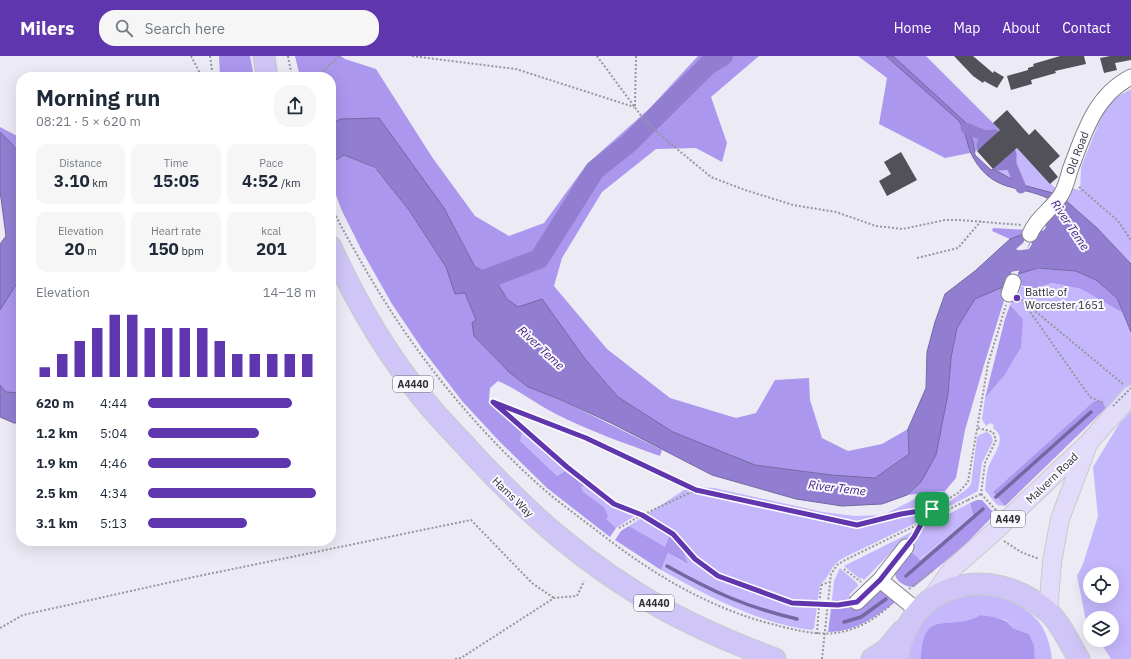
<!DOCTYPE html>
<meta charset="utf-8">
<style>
:root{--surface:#fff;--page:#f6f6f7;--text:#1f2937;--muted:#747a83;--accent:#5f36ae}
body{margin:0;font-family:"IBM Plex Sans",sans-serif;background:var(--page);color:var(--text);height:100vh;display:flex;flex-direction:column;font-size:15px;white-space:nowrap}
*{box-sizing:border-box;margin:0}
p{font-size:13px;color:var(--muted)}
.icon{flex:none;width:22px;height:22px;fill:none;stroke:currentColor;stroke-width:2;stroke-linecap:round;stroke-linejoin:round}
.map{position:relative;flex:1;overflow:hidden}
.drawer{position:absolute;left:16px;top:16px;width:320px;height:474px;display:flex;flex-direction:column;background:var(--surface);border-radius:16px;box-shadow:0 4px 16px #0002}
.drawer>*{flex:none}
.controls{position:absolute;left:1083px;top:511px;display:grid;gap:8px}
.controls a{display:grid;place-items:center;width:36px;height:36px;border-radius:50%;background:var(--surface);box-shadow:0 4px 16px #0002;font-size:20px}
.pin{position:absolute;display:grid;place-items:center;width:34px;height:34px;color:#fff;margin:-17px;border-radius:8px;box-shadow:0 2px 6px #0006}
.round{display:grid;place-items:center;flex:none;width:42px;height:42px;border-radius:16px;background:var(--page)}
.head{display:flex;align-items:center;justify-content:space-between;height:68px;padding:0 20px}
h1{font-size:22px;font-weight:700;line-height:30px}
.stats{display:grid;grid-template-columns:repeat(3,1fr);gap:6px;height:68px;padding:4px 20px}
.stats div{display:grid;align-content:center;border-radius:10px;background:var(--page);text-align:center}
.stats b{font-size:17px;font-weight:700}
.stats small{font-size:11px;font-weight:400}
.stats p{font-size:11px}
.chart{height:112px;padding:8px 20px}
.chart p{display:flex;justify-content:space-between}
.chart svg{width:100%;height:72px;margin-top:4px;stroke:var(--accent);stroke-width:6}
ul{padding:0 20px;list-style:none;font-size:13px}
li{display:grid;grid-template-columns:64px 48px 1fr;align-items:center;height:30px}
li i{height:10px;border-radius:5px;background:var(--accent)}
header{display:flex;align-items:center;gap:24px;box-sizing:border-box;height:56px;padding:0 20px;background:var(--accent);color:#fff}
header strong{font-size:19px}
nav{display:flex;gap:22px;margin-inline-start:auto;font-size:14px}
.search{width:280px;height:36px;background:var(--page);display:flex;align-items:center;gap:10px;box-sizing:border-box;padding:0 14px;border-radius:16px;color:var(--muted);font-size:15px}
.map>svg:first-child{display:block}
.green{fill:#c5b7fb;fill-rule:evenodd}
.forest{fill:#ab97ed}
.water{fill:#917ed1;stroke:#7467a2}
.pier{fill:#ecebf5}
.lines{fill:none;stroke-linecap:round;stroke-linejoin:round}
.stream{stroke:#7467a2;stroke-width:3.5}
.canal{stroke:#917ed1;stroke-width:11}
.river{stroke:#917ed1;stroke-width:20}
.building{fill:#525159}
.minor-casing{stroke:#84838c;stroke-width:17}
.major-casing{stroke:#c9c9ca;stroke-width:20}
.highway-casing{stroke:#c9c9ca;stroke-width:23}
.path{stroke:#97969d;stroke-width:2;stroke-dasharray:2 2;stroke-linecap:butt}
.minor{stroke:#fff;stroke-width:15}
.major{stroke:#e2dcfa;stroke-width:18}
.highway{stroke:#cfc5f6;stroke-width:21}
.path-bridge{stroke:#97969d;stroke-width:2;stroke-dasharray:2 2;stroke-linecap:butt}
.route-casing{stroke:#fff;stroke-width:8}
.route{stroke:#5f36ae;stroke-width:5}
.poi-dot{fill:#5f36ae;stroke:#faf9ff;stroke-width:1.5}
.labels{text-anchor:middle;stroke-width:4;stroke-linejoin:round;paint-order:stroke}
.shield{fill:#faf9ff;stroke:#6d6c71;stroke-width:1}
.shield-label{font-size:10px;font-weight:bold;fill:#313034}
.street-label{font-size:11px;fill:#313034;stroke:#faf9ff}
.poi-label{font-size:11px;fill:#313034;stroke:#faf9ff;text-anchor:start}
.water-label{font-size:12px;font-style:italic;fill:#421d80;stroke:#faf9ff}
</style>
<header>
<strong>Milers</strong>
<div class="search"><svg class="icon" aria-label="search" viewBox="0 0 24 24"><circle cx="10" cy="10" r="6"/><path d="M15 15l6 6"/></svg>Search here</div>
<nav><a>Home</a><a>Map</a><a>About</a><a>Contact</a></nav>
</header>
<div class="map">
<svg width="1131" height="603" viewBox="0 0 1131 603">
<rect width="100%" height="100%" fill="#ecebf5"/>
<path class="green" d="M1131 33V208L1097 172 1063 142 1070 132 1080 134 1081 111 1107 47Z
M1017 92 1059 136 1057 139 1023 129 993 113Z
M1052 227 1081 233 1123 257 1131 276V329L1106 352 1102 345H1094L993 436 1005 450 997 449 985 434C986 427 986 419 988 412 992 399 1009 383 993 372L994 369 990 367 986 370 982 363 985 342 1004 320 1023 263 1010 249 1014 241 1019 243 1020 230 1034 233Z
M1131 355V603H1111L1099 584H1112V562H1090V571L1086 565 1077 520 1083 508 1098 460 1093 411 1119 368ZM1090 518H1112V540H1090Z
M522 375 565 415 557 420 519 385Z
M987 376 991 379 993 385 982 407 978 435 950 450 948 447 968 432 971 428 977 382 979 379Z
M586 430 612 449 636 459 616 472 605 463 604 451 582 436 581 431Z
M695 431 714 432 823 456 855 460 883 459 925 438 945 435 949 442 924 456 922 464 843 502C828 511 831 521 820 528L814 572 812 574C759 568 706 539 661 514L668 497 687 508 665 492 629 470 684 434Z
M970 447 973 459 919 504 908 493 925 470Z
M916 474 904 489 901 486 864 524 862 522 860 523 844 510Z
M840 512 857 527 858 530 849 539 863 551 831 553 834 525Z
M992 537C1027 552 1047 561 1052 603H1035L1034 589 1029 578 1013 572 1006 564 980 559C951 577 922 549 921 603H907L913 580 932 554 960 539Z"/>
<path class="forest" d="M219 0H250L254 21H220Z
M295 0H341L345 3 376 13 432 101 475 160 509 180 544 167 587 108 649 53 698 0H759L711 41 727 87 722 106 696 92 656 93 602 136 562 202 554 230 607 293 670 342 736 362 756 357 775 324 809 322 810 344 822 382 848 395 882 388 908 373 909 398 875 422 831 419 755 409 673 376 618 341 585 303 507 243 493 220 475 211 444 152 341 63 331 68V21H300Z
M858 0H926L1000 74 975 96 945 102 879 68 887 22Z
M0 71 21 82V97L15 90 0 79Z
M344 99 373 111 409 154 446 211 455 238 465 237 476 264 474 280 509 316 528 331 559 343 662 394 660 400C624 387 589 375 554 357 535 347 519 334 498 325L490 332 489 344 522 375 520 385 557 420 565 415 586 430 581 431 583 436 604 451 608 460 606 463 616 472 610 481 547 432 500 386 462 345 423 294 392 248 362 195 342 155 331 126V107Z
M993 172 1028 174V176L1010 183 992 175Z
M1037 212 1076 215 1096 224 1117 242 1123 257 1081 233 1052 227 1034 233 1020 229 1018 218Z
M21 221V337L6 336 0 329V254Z
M1008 224 1010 225 984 309 965 374 956 422 945 435 907 439 921 426 941 372 947 340 951 302 957 272 975 243 1003 231Z
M1010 249 1023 263 1021 291 1004 320 985 342 1005 263Z
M1094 345H1102L1106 352 1005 450 993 436Z
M977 444H982L992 455V461L964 490 914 531C904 531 890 523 897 510 900 505 906 500 910 495L920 504 973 459 970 447Z
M629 470 665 491 670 479 681 489 688 508 668 497 661 514 615 484 621 475Z
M880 533 897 545C876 560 856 576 828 576L831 553 862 551Z
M980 559 994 561 1006 565 1013 572 1029 578 1034 589 1035 603H921C922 549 951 577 980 559Z"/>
<path class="water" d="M886 0H893L965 66 973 86 975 99 991 114 993 113 1023 129 1053 137 1057 139 1053 145C1024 128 995 139 974 103 966 91 968 76 958 64Z
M379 62 444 152 475 211 493 220 507 243 518 251 542 243 585 303 618 341 673 376 755 409 831 419 875 422 909 398 908 373 926 332 927 296 935 266 945 238 975 215 1010 183 1028 176 1023 188 1017 193 1020 194 1016 204 1012 209 1014 211 1003 231 975 243 957 272 951 302 948 338 936 399 921 426 907 439 882 448 842 450 796 443 712 419 611 367 559 343 528 331 509 316 474 280 472 267 476 264 465 237 455 238 446 211 409 154 374 111 344 99 331 107V68L340 63Z
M0 76 21 97V221L0 254V188L6 180 0 135Z
M1063 142 1097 172 1131 208V276L1117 242 1096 224 1076 215 1038 212 1018 218 1022 208 1027 203 1024 201 1034 178 1044 174V166Z
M0 329 6 336 21 337V367H14L0 361Z"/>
<path class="pier" d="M1042 166H1044L1046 171 1044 174 1034 178 1031 186 1032 188 1024 201 1027 203 1022 208 1017 220 1016 217 1020 207 1024 204 1022 200 1030 188 1029 186 1033 177 1043 172Z
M1028 176 1030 177 1025 189 1020 192 1022 195 1018 205 1015 209 1016 211 1010 225 1008 224 1014 211 1011 209 1016 204 1020 195 1016 193 1023 187Z"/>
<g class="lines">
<path class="stream" d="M996 441 1091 356
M667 510C713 536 746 551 797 563
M906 520 983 453
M844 566 861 561 886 543"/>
<path class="canal" d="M966 72 985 80 994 79
M982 90 985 80
M1011 98V108L1021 132
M998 109 1011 108"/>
<path class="river" d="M992 217 1008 206 1054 200
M473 228 539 203 595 114 628 88 709 8 723 0"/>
</g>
<path class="building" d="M954 0H973L993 17 994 15 1004 21 997 32 984 25 983 27 973 20Z
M1060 0H1084L1086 8 1055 15 1056 17 1031 24 1032 28 1011 34 1007 20 1028 14V12L1034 10 1033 8Z
M1110 0H1131V4L1115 7 1117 14 1104 17 1100 2Z
M1007 54 1029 79 1035 73 1060 100 1049 110 1058 121 1050 128 1017 92 993 113 977 95 1000 74 993 67Z
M901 96 917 124 887 140 879 125 891 118 884 106Z"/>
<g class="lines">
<defs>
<path id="minor" d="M1030 178C1036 162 1054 152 1062 137 1066 130 1068 121 1070 114 1084 78 1094 40 1131 21
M1009 238 1013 226
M906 491 880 524 918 555
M857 546 880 524"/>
<path id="major" d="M931 543 952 513 994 476 1089 386 1131 339
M1048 556 1052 506 1060 463 1087 391"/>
<path id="highway" d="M264 0 267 21
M331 191C356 246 387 299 425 345 437 360 450 373 463 387 524 455 586 510 667 555 702 574 738 589 775 603
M872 603 886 594 902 575
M897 603C909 525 991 506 1047 555 1060 565 1070 589 1079 603"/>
</defs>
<use href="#minor" class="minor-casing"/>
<use href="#major" class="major-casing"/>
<use href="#highway" class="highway-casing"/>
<path class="path" d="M191 0 202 21
M210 0 213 21
M288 0 292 21
M412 0 516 13 634 51
M597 0 642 61 659 78 711 121 745 134 793 149 836 156 876 170 903 173 945 164H959L1022 169
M317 21 339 0
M635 50 636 0
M1079 131 1118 165 1131 184
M331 149C339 168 349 184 359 202 408 290 472 371 548 437 564 450 580 462 596 474 647 514 701 548 764 566 817 580 846 588 891 549
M917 202 958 192 981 165
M1021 243 1090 341 1104 347
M1023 245 1123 328
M978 372 993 376 996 384 985 407 981 438
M981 438 996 454
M968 444 981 438
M619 472 642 459 696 434
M913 482 925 461 931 454
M1004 485 1021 496 1039 503
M844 513 861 526
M821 529 829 526
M909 533 934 513
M846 547 837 549 792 547 718 520 695 503 673 478 642 459 614 448 567 411 493 346 586 382 696 434 857 469 901 458 932 453 958 437 968 426 988 308 1006 249
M0 572 23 559 194 521 471 464 532 527 554 542
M817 578 818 562
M455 603 461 602 554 542 577 540 584 525"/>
<use href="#minor" class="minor"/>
<use href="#major" class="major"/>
<use href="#highway" class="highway"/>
<path class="path-bridge" d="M1113 350 1131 332
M818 562 821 529
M822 603 831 518 837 509 845 504 968 444"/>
</g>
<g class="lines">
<defs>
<path id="route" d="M493 346 586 382 696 434 857 469 901 458 932 453 925 461 914 481 880 524 857 546 838 549 792 547 718 520 695 503 673 478 642 459 614 448 567 411Z"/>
</defs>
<use href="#route" class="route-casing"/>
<use href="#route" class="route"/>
</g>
<circle class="poi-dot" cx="1017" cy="242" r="4"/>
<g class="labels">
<g class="shield">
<rect x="393" y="320" width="40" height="16" rx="3"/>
<rect x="991" y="455" width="34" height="16" rx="3"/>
<rect x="634" y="539" width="40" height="16" rx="3"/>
</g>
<g class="shield-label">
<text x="413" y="332">A4440</text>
<text x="1008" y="467">A449</text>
<text x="654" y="551">A4440</text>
</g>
<g class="street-label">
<text transform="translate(1077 97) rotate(-69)" y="4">Old Road</text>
<text transform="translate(1052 422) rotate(-44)" y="4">Malvern Road</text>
<text transform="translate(513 441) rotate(44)" y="4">Hams Way</text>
</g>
<g class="poi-label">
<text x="1025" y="240">Battle of<tspan x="1025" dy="13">Worcester 1651</tspan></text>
</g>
<g class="water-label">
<text transform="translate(1070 169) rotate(56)" y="4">River Teme</text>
<text transform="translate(541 292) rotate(43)" y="4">River Teme</text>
<text transform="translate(837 432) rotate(7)" y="4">River Teme</text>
</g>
</g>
</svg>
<div class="controls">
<a><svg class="icon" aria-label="locate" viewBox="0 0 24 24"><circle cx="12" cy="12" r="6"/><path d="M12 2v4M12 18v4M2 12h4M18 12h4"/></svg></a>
<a><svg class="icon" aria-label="layers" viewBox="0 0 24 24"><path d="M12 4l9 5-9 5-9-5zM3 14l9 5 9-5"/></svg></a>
</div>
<div class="pin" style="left:932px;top:453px;background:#1e9e55"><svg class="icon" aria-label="arrive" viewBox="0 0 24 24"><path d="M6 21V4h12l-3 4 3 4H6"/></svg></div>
<section class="drawer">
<div class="head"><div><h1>Morning run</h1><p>08:21 · 5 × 620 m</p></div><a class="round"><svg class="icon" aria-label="share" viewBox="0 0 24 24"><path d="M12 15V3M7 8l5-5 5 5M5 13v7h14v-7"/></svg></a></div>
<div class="stats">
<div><p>Distance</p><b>3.10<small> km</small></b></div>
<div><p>Time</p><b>15:05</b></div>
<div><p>Pace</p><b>4:52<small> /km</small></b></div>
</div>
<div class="stats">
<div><p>Elevation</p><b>20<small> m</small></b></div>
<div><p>Heart rate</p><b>150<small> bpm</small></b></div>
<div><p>kcal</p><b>201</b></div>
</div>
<div class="chart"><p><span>Elevation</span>14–18 m</p>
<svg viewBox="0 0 160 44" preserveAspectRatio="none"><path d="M5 44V38M15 44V30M25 44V22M35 44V14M45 44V6M55 44V6M65 44V14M75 44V14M85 44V14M95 44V14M105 44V22M115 44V30M125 44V30M135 44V30M145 44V30M155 44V30"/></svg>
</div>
<ul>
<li><b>620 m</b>4:44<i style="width:86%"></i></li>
<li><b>1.2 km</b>5:04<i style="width:66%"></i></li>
<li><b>1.9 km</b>4:46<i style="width:85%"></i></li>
<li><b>2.5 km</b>4:34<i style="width:100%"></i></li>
<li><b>3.1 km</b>5:13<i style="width:59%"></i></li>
</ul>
</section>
</div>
